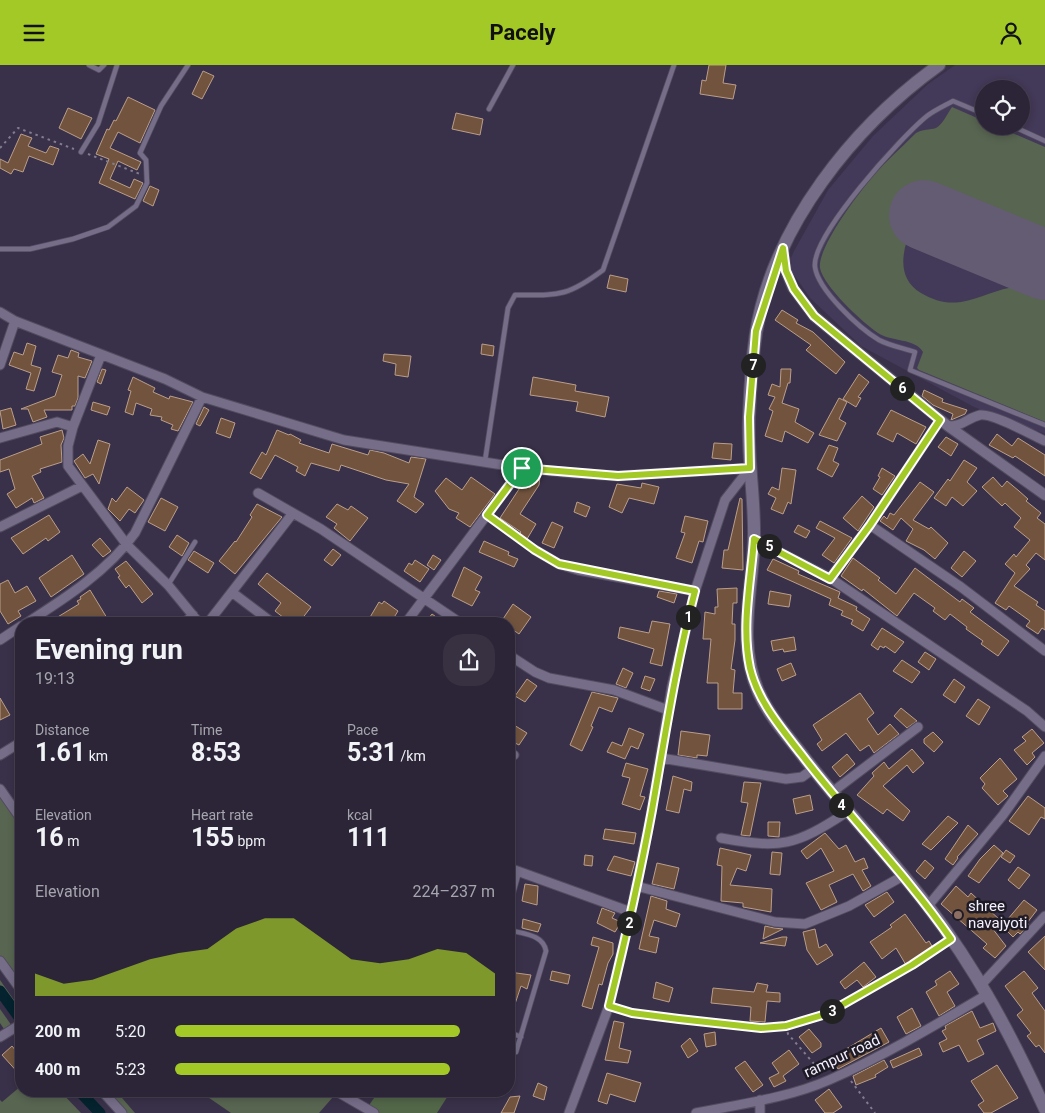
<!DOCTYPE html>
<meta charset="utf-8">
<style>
:root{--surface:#2b2537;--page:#373142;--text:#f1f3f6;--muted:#a6a5ad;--line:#474252;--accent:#a3c927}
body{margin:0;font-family:Roboto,sans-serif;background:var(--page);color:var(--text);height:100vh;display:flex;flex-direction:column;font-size:19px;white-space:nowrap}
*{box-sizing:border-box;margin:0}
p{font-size:16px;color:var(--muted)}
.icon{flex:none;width:28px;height:28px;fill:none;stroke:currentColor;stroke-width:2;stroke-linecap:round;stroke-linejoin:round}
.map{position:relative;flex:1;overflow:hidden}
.details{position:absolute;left:15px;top:552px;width:500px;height:480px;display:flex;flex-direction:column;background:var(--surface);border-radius:20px;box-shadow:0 2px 8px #0003,0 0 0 1px var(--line)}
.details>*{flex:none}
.buttons{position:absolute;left:975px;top:15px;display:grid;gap:10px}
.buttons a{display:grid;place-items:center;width:55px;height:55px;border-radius:50%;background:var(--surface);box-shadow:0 2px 8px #0003,0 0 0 1px var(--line);font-size:25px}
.pin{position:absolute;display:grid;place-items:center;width:42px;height:42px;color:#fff;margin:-21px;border:2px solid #fff;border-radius:50%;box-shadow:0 1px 5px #0007}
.km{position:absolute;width:25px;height:25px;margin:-12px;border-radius:50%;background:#222;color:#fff;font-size:14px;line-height:25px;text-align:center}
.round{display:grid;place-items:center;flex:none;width:52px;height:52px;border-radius:20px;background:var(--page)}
.summary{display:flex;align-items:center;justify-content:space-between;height:85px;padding:0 20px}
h1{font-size:28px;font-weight:700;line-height:38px}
.metrics{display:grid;grid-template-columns:repeat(3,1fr);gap:8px;height:85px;padding:5px 20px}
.metrics div{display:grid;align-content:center}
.metrics b{font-size:25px;font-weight:700}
.metrics small{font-size:14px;font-weight:400}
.metrics p{font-size:14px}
.chart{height:140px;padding:10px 20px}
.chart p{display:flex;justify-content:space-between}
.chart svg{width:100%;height:90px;margin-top:5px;fill:var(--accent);opacity:.7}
ul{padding:0 20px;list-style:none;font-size:16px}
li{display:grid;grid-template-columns:80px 60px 1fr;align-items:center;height:38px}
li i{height:12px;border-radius:6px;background:var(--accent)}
header{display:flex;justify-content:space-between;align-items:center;height:65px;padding:0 20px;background:var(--accent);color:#111;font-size:22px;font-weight:700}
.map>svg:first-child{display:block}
.built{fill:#433958;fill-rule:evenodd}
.green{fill:#586551}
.forest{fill:#526648}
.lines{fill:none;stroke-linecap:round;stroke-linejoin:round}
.canal{stroke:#04232e;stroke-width:11}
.runway{stroke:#645c72;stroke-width:70}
.building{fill:#72543e;stroke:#ba9e8a}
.service-casing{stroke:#534c60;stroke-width:6}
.minor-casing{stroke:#534c60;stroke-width:11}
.tertiary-casing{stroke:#534c60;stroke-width:12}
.secondary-casing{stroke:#534c60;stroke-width:14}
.path{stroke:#827c8f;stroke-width:2;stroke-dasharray:2.5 4;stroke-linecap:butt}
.service{stroke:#766e89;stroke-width:4.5}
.minor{stroke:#766e89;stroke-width:9}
.tertiary{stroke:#766e89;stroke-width:10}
.secondary{stroke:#766e89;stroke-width:12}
.route-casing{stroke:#fff;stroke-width:10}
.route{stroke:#a3c927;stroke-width:6}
.education-dot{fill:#8d6e63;stroke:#1e1b26;stroke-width:2}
.labels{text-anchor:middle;stroke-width:5;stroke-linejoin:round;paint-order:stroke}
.poi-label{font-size:15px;fill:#f4f0fd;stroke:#1e1b26;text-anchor:start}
.street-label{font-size:15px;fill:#f4f0fd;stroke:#1e1b26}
</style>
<header><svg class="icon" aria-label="menu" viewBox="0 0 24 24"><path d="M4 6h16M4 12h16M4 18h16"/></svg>Pacely<svg class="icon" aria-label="person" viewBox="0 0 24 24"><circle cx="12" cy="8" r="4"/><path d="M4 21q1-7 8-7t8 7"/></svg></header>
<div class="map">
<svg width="1045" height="1048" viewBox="0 0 1045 1048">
<rect width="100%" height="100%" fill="#393149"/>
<path class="built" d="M955 0H1045V369L974 342 861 281 810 233 792 207 791 193 794 186 828 125 873 71 928 19ZM984 24H1021V61H984Z"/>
<path class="green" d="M952 42 984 56V61H996L1045 82V182L926 132C913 160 885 206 921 228 935 236 946 239 961 237 980 234 998 223 1017 222 1025 221 1037 229 1045 232V357L919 305 917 303 923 287C915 273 891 277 878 268 863 258 823 221 820 203 817 185 853 136 865 121 880 101 899 85 916 68 923 64 929 65 936 63 943 59 947 49 952 42Z
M0 730 21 760V922L0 894Z
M0 915 21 945V960L6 967 0 958V944L12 961 19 956 0 928Z
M21 1021V1026H60L81 1048H0V1035L2 1037Z
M107 1026H116L135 1048H124Z
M199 1026H322L333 1032 319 1048H231Z"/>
<path class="forest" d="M379 1026H451L437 1048H375L367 1043Z"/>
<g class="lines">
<path class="canal" d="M0 926 21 955
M79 1026 100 1048"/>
<path class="runway" d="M924 150 1045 200"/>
</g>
<path class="building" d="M709 0H726L723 18 736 20 733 34 700 29 702 15 706 16Z
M203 6 214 11 202 34 192 29Z
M128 32 155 45 140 78 118 67 110 83 141 97 137 105 118 96 110 114 130 123 134 114 143 118 135 134 99 118 109 94 96 89 107 64 109 65 114 55 116 56Z
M68 43 92 53 81 74 59 63Z
M456 48 483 54 480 70 452 64Z
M21 69 32 73 28 81 46 88 50 81 59 84 53 100 29 91 23 107 14 104 11 109 0 103V94L8 98Z
M150 121 159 125 153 141 143 136Z
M610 210 628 214 626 227 607 223Z
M782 245 798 255 796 258 813 267 845 297 836 309 806 285 811 280 775 255Z
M27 278 36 281 31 300 41 303 34 326 26 324 31 308 9 300 14 287 23 290Z
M482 279 494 281 493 291 481 289Z
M71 285 79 288 78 292 92 296 85 313 78 311V333L75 341H72V345H44L47 352 33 357 28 344H21L55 331 62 310 52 307 58 290 68 293Z
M384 289 411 291 408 312 395 310 396 299 383 296Z
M102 304 106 305 101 319 97 317Z
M781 304H791L790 318H788L782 338 799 344 795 357 814 368 808 378 785 366 782 377 765 371 773 346 769 344 775 332 768 330 772 319 780 322Z
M859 309 869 317 858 332 861 333 856 342 843 334Z
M133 312 155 323 153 327 169 334 170 331 193 337 178 366 171 364 173 360 161 355 162 352 150 350 152 344 136 338 133 350 125 347 131 326 128 325Z
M533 312 576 320 575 326 609 332 605 352 576 346 578 337 530 330Z
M924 325 943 334 942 337 967 345 965 349 951 355 953 349 933 340 922 331Z
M839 333 847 337 839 354 846 358 837 376 819 370Z
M93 337 110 342 107 350 91 345Z
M204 342 209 345 200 361 196 359Z
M11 343 16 360 3 364 0 346Z
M891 345 926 362 916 379 897 368 893 377 877 369Z
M221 353 235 358 230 373 216 368Z
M62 365 64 373 61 380 62 397 40 404 41 407 32 411 44 433 34 438 32 433 16 443 7 429 15 424 9 404 0 407V395L42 379 40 372Z
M277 365 289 370 290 369 301 375 299 378 329 388 332 379 368 390 370 385 384 388 409 398 411 392 426 394 414 432 424 439 416 448 397 436 409 419 386 415 341 400 339 406 311 398 305 411 296 406 298 402 275 390 261 414 250 408 262 387 266 390Z
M997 369 1012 381 1018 373 1045 390V411L1015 391 1013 393 989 380Z
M946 372 958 379 951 391 938 382Z
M98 375 110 379 99 419 93 409 85 413 74 396 83 389 90 399Z
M714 378 732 379 731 395 712 393Z
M829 380 838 383 833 396 839 399 832 412 817 404Z
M964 395 977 403 967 417 977 426 963 441 952 432 946 441 934 433 948 414 950 416Z
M782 403 796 405 791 439 788 437 783 449 771 444 776 433 768 429 772 422 779 425Z
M882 403 895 411 882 430 873 424 880 412 878 411Z
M530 411 540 412 539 420 520 449 536 459 527 474 519 469 521 467 500 453 523 418 530 423Z
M471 412 495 429 470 462 456 453 459 448 449 444 435 426 446 413 462 425Z
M993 412 1002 422 1007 416 1019 426 1028 434 1026 436 1041 448 1037 453 1045 459V495L1036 488 1026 500 1030 504 1014 521 1038 537 1036 540 1045 546V565L1042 563 1038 569 1026 561 1030 556 1009 541 1006 545 995 538 1015 508 1005 499 1014 489 1016 492 1030 475 1014 462 1021 453 1005 438 1002 441 982 422Z
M920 417 934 427 913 455 929 464 931 462 948 478 935 494 924 485 906 476 913 464 901 453 893 465 880 456 884 451 887 454 890 448 894 450Z
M642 418 659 422 654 439 629 433 622 448 609 442 617 419 641 423Z
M127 422 144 435 135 448 129 444 120 456 108 444 112 433 116 437Z
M862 431 874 442 858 466 843 453Z
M161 433 178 442 165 466 148 457Z
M740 433 742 434 743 505 722 503 724 485H728Z
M577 437 590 442 586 452 574 447Z
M257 439 282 452 235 509 219 496 235 476 236 477 252 452 250 450Z
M337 439 348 445 351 441 368 453 350 476 334 463 337 459 326 452Z
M49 450 60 467 48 476 46 473 23 489 11 473Z
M685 451 708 456 703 477 699 476 692 498 676 493 685 468 681 467Z
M820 456 852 473 834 498 822 490 835 473 816 463Z
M552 457 563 462 554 483 542 478Z
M798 460 810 466 806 473 794 467Z
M177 470 189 478 182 491 169 482Z
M100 473 111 486 103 492 92 480Z
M484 476 509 487 508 490 518 494 514 502 479 487Z
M333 484 341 490 332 501 324 495Z
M194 486 214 498 208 508 188 495Z
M964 486 976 496 962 512 951 503Z
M72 490 84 509 51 532 39 513Z
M433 490 441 495 434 505 427 500Z
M853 493 880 513 878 515 896 529 915 503 960 537 962 534 974 543 970 547 1009 576 998 591 981 579 983 576 966 564 967 562 950 549 945 555 933 546 935 543 914 528 897 551 863 524 862 526 841 511Z
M773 494 799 506 798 509 840 527 838 533 857 542 856 545 870 554 863 566 851 559 853 555 841 550 843 546 829 540 831 534 767 505Z
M415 495 429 504 420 517 404 506 409 498 412 500Z
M126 496 153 529 142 538 129 520 126 523 118 512 120 511 115 504Z
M464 502 482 512 475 525 480 527 472 541 452 531Z
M267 508 311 542 298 559 286 552 284 553 275 546 281 538 258 519Z
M8 515 15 528 27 521 36 536 18 546 21 551 8 559 0 546V519Z
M737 523V538H733L732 559H735V575L731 604 735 605 733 628H742V644H718V618H707L711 574H703L705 547 715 549V542H718L717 524Z
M90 525 107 553 98 559H60L56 553 79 539 77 536 81 534 80 532Z
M659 526 677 529 674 538 657 532Z
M770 526 791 530 789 542 768 539Z
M384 536 398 546 390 559H366L379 537 382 539Z
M513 539 531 552 519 569 509 562V559L501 557Z
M432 549 446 559H424Z
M652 556 670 559 662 601 650 598 654 584 618 573 620 562 649 568Z
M882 563 904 577 895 588 885 581 884 583 880 581 878 585 871 580Z
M794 572 796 585 784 587 783 584 773 586 771 576Z
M925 587 936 594 929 605 918 597Z
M902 595 920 607 912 618 893 606Z
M791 598 796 610 782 616 777 604Z
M623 603 633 608 626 623 616 619Z
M645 611 655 614 650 626 641 623Z
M527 614 537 621 525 637 515 631Z
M954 614 965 622 955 638 943 630Z
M592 627 618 633 612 647 599 642 591 661 593 662 582 686 570 680Z
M860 628 874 648 867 654 878 670 890 659 899 669 874 688 869 680 860 686 846 668 822 686 817 679 822 675 813 660Z
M0 633 10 650 0 655Z
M978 634 990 642 979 660 966 651Z
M901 643 917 656 907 663 894 651Z
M509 657 527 668 519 680 509 675Z
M629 663 644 669 638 684 631 681 625 694 607 687 612 677 622 681Z
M1032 664 1044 678 1032 688 1035 692 1027 700 1014 685 1026 676 1022 672Z
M681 666 710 670 707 691 697 690V693L678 690Z
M933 667 943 677 934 687 924 678V674Z
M912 684 924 698 913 708 907 700 883 721 910 746 903 756 887 744 883 749 857 730 874 711 872 708 884 697 889 704Z
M847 689 855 699 840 712 832 702Z
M1000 693 1017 714 1003 726 1008 731 998 740 982 723 985 719 980 713Z
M626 698 648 704 640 731 645 732 640 745 622 739 630 713 622 711Z
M673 711 692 717 691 726 684 724 679 748 666 745Z
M744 717 761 718 750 771 741 770 748 738 741 737Z
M810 730 813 745 796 749 793 734Z
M1028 731 1045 743V754L1041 752 1029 770 1009 756Z
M948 751 958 758 931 785 922 779Z
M768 757H780L779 772 768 771Z
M968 760 978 769 957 792 958 793 953 800 945 794Z
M605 764 636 768 634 779 603 774Z
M825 768 839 784 846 780 855 797 864 793 868 803 862 805 871 821 863 826 853 809 829 820 837 837 821 845 806 818 834 806 821 783 807 794 801 786Z
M994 780 1003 788 979 818 968 811 980 794Z
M720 783 751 790 746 806 737 803 730 820 772 824 771 847 743 842V838L721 836 722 801 717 800Z
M1006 785 1015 791 1010 798 1001 792Z
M772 787 782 788 780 810 770 809Z
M585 790 593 791 592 801 584 800Z
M614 791 635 797 631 811 607 805Z
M925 795 934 803 925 814 916 806Z
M657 798 679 803 674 824 652 819Z
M1018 802 1030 810 1019 824 1008 815Z
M525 819 538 821 537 840 522 836Z
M956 821 968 832 971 828 1001 856 992 863 1006 881 995 893 983 883 987 879 941 839Z
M887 827 894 837 874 852 865 840Z
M651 831 667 836 666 844 680 849 676 862 654 855 649 871 659 873 656 888 639 884Z
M1024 835 1037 845 1027 858 1029 859 1020 869 1018 867 1013 872 1002 861Z
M602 843 615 848 612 853 621 857 615 867 597 858Z
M905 849 926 878 929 876 933 883 906 900 896 883 882 894 870 877 892 862 890 860Z
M523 854 541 859 538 867 522 863Z
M765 861 774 863 783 864 763 874Z
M815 864 819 883 826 879 833 890 817 900 807 885 803 867Z
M1045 871V905L1028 887Z
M593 872 613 878V889L608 898 602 920 599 919 592 944 582 941 599 882 591 880Z
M782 872H787L785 881 760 878Z
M864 897 876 912 863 922 857 915 845 924 840 917Z
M552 906 570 910 568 919 550 915Z
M950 906 959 919 947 927 955 941 939 951 926 927 937 920 935 916Z
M1024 906 1038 923 1032 928 1045 946V988L1039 980 1036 982 1027 971 1031 968 1017 950 1023 945 1005 921Z
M509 907 531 910 527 924 521 921 510 954Z
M656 917 673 923 669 937 653 933Z
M757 918 768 920 766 927 780 928V937L767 936 765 957 750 956 751 942 711 938 713 923 754 927Z
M912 943 921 961 906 969 897 952Z
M972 946 980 963 993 958 996 966 977 975 984 989 968 997 959 980 943 987 939 978 947 974 942 966 946 964 945 961Z
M614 956 624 958 619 983 631 986 628 998 605 995Z
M881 963 889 977 838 1004 831 993Z
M809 964 821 978V982L812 988 799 972Z
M715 967 716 980 706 982 704 969Z
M690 973 698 986 688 993 681 981Z
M12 981 21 992V1011L2 990Z
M919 983 922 990 893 1003 890 996Z
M789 985 799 999 783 1011 786 1016 774 1022 769 1013 779 1008 772 998Z
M884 995 888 1002 875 1010 876 1012 856 1020 853 1011Z
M745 996 763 1020 753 1027 735 1003Z
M997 1000 1018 1033 991 1048H984L978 1040 984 1036 971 1016Z
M607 1008 641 1018 635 1037 610 1029 607 1039 598 1036Z
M538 1018 547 1022 544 1035 533 1031Z
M829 1024 842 1042 833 1048H825L815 1035Z
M520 1031 514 1048H501L510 1032Z"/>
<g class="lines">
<defs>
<path id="service" d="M89 0 99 5 104 0
M489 44 513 0
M984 49 953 36C944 41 935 45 927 51 902 71 811 171 815 202 818 225 859 263 879 275 890 281 904 283 915 287L910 305 1045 360
M1012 61 1045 76
M81 87 98 59 117 0
M0 184H30L73 174 108 162 136 141 147 118 146 95 140 88 161 41 188 0
M485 396 508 243 515 230C559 230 567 232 603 205L674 0
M168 520 195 477
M509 843 519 807
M509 865C523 869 543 869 546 886L516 987
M509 967 521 972"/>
<path id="minor" d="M0 247 15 256 165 314 202 332 344 375 522 403 572 408 618 411 750 403
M0 300 15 256
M948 361C964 361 967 353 980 350 993 348 1032 370 1045 376
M73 362 68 381V401L127 480 168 520 200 559
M0 373 57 357 73 362 101 290
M258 428 321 464 462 559
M870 460 961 522 1045 586
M0 462 82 421
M754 474 830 513 870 460 940 355
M535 485 559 499 578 505 695 526
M830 513 1027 646 1045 662
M233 528 274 559
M25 559C64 534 108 506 135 468L202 332
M183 559 193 550
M207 559 293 448
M405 559 522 403
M0 575 21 561
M509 590 535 607 549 613 614 625 668 645
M509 688 514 690
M0 690 21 677
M661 693 786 714 802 712 813 704
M0 724 21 754
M831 728 918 662
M721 773C781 784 795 781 847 747
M509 803 631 847
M636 821 775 857 805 859 849 841 903 811
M928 841 1003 750 1045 691
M0 896 21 925
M982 919 1045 851
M0 972 21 959
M102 1026 122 1048
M336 1026 374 1048
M569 1048 609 941 631 847 651 749 672 621 695 526 725 435 750 403
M696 1048C740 1039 788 1033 829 1015 882 992 939 958 988 929
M760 1048V1035"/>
<path id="tertiary" d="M783 184 786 206 793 223 814 251 948 361 1045 430"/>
<path id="secondary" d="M939 0C854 61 773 161 756 268 752 295 750 325 749 352 747 392 755 433 754 473 753 524 736 578 759 628 769 650 785 668 800 687 840 740 887 788 927 840 976 903 1012 972 1045 1044"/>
</defs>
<use href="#service" class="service-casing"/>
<use href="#minor" class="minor-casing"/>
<use href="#tertiary" class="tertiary-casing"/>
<use href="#secondary" class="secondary-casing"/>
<path class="path" d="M0 83 18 63 74 84
M88 89 140 109
M495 456 527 480
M618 944C645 952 673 954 701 957 728 959 756 965 784 961 830 956 901 907 941 880
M786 961 788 969 822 1008
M851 1016 875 1048"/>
<use href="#service" class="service"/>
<use href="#minor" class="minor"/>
<use href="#tertiary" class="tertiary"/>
<use href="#secondary" class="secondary"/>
</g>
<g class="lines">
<defs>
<path id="route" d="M783 183 786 206 794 224 814 251 940 355 870 460 830 514 754 474C751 516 741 561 750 603 758 637 782 664 802 690 850 753 906 809 951 874L912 900 826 949 786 961 761 963 679 954 632 948 609 941C625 876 640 810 652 745 665 671 676 598 695 526L559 499 535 485 487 450 522 403 618 411 750 403 749 352 756 266Z"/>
</defs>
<use href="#route" class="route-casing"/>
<use href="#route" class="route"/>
</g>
<circle class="education-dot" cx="958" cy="850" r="5"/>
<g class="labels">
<g class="poi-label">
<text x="968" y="846">shree<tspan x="968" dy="17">navajyoti</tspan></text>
</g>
<g class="street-label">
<text transform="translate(842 991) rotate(-25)" y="5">rampur road</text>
</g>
</g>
</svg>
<div class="buttons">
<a><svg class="icon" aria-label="locate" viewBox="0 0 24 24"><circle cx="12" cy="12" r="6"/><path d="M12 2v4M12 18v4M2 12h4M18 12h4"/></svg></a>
</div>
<div class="pin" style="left:522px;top:403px;background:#1e9e55"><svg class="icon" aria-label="arrive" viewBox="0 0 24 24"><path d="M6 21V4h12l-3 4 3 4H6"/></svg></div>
<b class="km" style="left:688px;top:552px">1</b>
<b class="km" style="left:629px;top:858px">2</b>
<b class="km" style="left:832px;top:946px">3</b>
<b class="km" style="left:841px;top:740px">4</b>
<b class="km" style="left:769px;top:481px">5</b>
<b class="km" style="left:902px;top:323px">6</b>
<b class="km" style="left:753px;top:300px">7</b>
<section class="details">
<div class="summary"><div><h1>Evening run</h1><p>19:13</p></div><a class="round"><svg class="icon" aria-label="share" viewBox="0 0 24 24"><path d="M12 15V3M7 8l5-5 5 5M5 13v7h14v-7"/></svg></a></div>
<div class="metrics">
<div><p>Distance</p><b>1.61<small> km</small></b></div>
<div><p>Time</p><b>8:53</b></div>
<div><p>Pace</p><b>5:31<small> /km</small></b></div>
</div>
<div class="metrics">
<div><p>Elevation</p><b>16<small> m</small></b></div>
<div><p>Heart rate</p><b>155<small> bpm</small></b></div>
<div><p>kcal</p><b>111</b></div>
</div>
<div class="chart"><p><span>Elevation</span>224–237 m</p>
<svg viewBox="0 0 160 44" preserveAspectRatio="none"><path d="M0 44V33L10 38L20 36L30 31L40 26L50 23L60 21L70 11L80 6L90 6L100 16L110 26L120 28L130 26L140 21L150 23L160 33V44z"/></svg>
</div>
<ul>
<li><b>200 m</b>5:20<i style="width:89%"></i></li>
<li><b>400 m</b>5:23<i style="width:86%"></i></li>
</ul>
</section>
</div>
